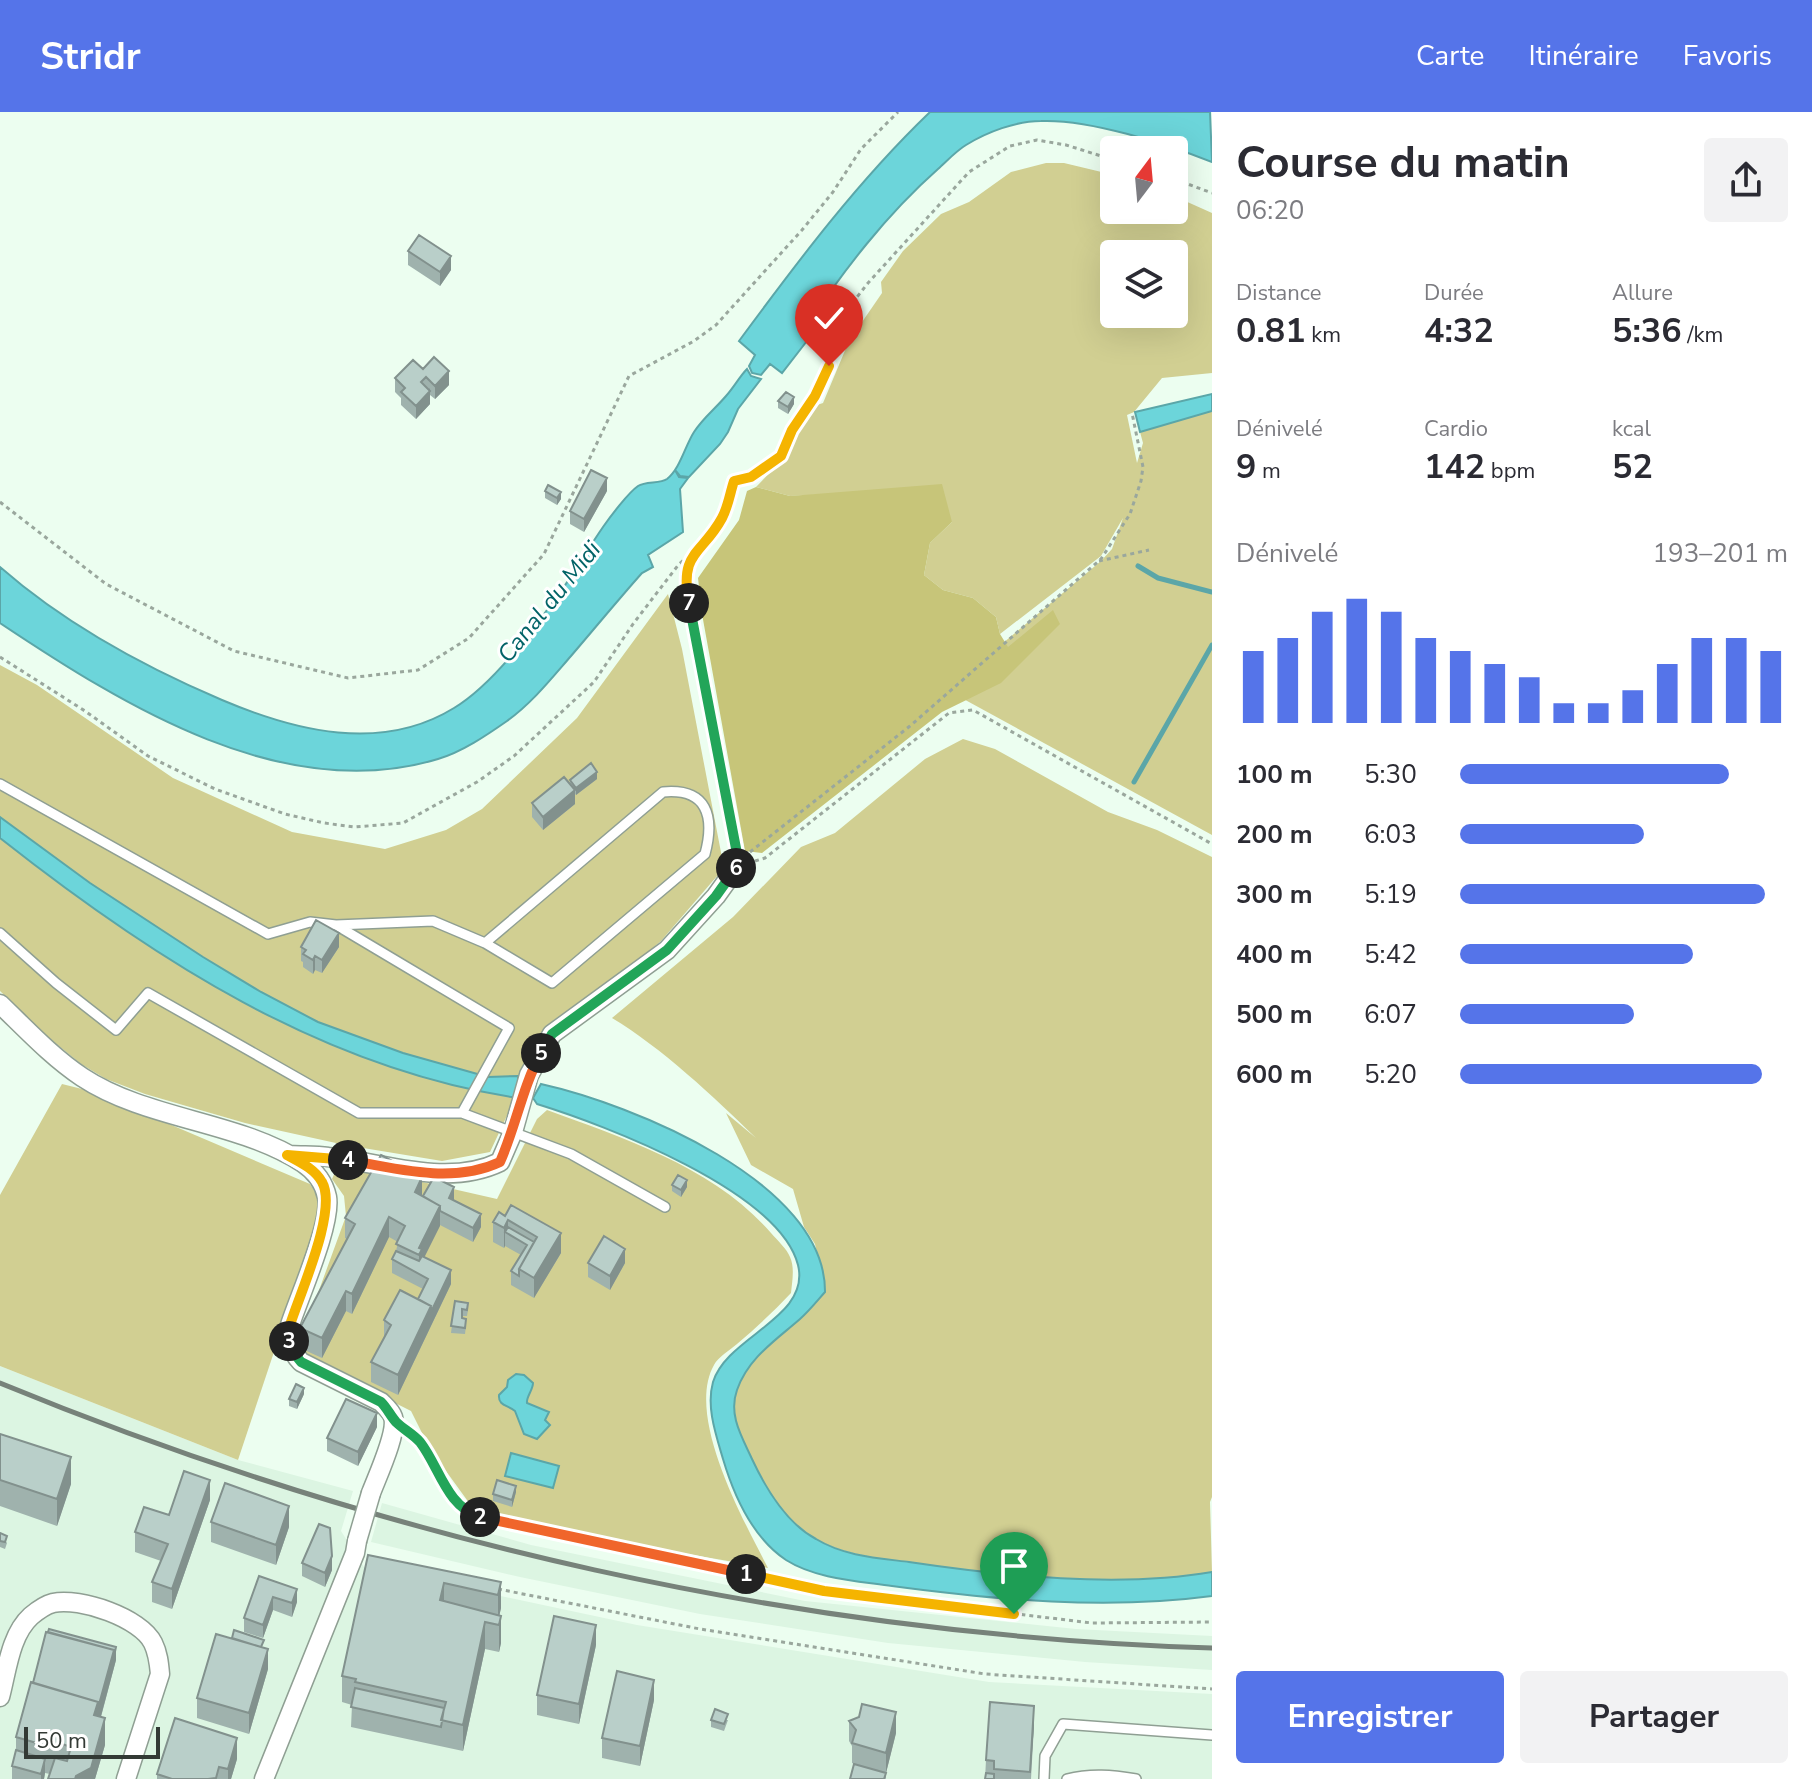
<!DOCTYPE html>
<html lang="fr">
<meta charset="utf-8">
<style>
:root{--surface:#fff;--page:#f2f2f3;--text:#2b2b33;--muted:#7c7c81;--accent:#5574e9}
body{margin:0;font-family:"Nunito Sans",sans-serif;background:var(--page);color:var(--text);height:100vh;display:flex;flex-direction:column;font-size:30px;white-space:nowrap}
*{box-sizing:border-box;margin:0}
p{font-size:26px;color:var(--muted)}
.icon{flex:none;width:44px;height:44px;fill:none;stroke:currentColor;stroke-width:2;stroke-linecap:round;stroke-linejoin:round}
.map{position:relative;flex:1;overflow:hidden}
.sheet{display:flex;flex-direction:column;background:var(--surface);width:600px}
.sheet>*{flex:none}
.needle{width:52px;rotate:16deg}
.controls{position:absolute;left:1100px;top:24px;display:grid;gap:16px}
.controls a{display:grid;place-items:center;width:88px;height:88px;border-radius:8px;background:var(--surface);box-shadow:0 8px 32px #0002;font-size:40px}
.scale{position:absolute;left:24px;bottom:20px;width:136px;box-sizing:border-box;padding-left:8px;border:4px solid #333a35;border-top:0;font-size:22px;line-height:28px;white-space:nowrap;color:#333a35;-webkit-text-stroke:6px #fff;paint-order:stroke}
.pin{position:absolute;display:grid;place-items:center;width:68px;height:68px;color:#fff;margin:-82px -34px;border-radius:50% 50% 50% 0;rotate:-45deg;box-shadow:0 0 8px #0007}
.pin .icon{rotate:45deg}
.km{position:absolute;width:40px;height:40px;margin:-20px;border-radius:50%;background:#222;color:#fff;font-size:22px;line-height:40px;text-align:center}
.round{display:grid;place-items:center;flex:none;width:84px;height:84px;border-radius:8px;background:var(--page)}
.head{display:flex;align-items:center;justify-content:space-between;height:136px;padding:0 24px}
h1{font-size:44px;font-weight:700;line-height:60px}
.metrics{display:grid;grid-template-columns:repeat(3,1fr);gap:12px;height:136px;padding:8px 24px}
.metrics div{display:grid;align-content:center}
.metrics b{font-size:34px;font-weight:700}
.metrics small{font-size:22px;font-weight:400}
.metrics p{font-size:22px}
.chart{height:224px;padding:16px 24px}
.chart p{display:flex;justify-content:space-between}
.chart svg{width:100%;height:144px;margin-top:8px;stroke:var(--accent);stroke-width:6}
.button{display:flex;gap:16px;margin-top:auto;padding:16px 24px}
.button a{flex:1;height:92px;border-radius:8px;background:var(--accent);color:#fff;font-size:32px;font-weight:700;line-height:92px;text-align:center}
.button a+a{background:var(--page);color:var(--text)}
ul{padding:0 24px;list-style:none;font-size:26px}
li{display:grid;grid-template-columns:128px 96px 1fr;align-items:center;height:60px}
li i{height:20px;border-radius:10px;background:var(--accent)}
header{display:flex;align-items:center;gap:48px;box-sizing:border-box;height:112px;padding:0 40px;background:var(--accent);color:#fff}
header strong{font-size:38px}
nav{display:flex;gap:44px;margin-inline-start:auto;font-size:28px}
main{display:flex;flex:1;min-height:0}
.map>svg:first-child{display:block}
.built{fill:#dcf5e2}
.green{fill:#d1cf92;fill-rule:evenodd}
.forest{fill:#c7c579}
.water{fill:#6cd5da;stroke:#5ba6a8;stroke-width:2}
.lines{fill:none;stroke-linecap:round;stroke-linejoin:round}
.stream{stroke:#5ba6a8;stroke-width:5}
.lane-casing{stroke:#8f9f93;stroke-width:12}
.street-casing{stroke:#8f9f93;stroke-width:21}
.path{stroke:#9aa79d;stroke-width:3;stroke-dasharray:4 4;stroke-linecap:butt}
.lane{stroke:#fff;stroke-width:9}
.street{stroke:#fff;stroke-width:18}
.rail{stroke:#77827a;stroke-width:5}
.street-bridge-casing{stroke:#8f9f93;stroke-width:21;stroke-linecap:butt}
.street-bridge{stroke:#fff;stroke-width:18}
.wall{fill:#9fb2ad}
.shaded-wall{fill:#82918d}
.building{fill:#b9cfc9;stroke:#82918d;stroke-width:2}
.split-1-casing{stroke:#fff;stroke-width:16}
.split-2-casing{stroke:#fff;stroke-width:16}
.split-3-casing{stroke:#fff;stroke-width:16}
.split-4-casing{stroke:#fff;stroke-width:16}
.split-5-casing{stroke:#fff;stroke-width:16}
.split-6-casing{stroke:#fff;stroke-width:16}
.split-7-casing{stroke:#fff;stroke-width:16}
.split-8-casing{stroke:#fff;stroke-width:16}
.split-1{stroke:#f5b400;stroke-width:10}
.split-2{stroke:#f0652b;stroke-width:10}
.split-3{stroke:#22a559;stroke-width:10}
.split-4{stroke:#f5b400;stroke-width:10}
.split-5{stroke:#f0652b;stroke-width:10}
.split-6{stroke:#22a559;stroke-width:10}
.split-7{stroke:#22a559;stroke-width:10}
.split-8{stroke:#f5b400;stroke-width:10}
.labels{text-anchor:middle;stroke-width:6;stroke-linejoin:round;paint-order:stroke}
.water-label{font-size:24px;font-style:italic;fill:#026367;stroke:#fff}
</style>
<header>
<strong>Stridr</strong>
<nav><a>Carte</a><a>Itinéraire</a><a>Favoris</a></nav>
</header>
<main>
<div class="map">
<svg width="1212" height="1667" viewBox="0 0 1212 1667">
<rect width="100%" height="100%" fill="#ecfef0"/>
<path class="built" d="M0 1254 238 1348 353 1379 341 1419 364 1455 637 1513 989 1570 1212 1582V1667H0Z
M382 1391 531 1433 805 1489 1076 1517 1212 1524V1558L1085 1550 888 1531 700 1502 520 1465 371 1430Z"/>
<path class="green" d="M1046 51H1064L1114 63V98H1174V84L1212 101V261L1162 266 1134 300 1127 303 1137 351 1143 331 1140 320 1212 299V723L947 578 1101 449 1112 437 1123 406 1101 444 1000 522 996 505 973 486 943 478 924 463 930 431 952 410 854 381 790 384 756 375 784 346 811 295 823 291 849 229 882 181 881 170 903 139 941 102 969 90 1011 60ZM1114 142H1174V202H1114Z
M668 482 682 537 724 756 661 829 627 858 554 908 529 944 512 993 490 1040 442 1049 345 1033 245 1011 145 982 106 967 81 952 43 921 0 879V553L37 573 173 666 292 720 385 737 446 718 482 697 577 606Z
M963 627 995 637 1108 700 1157 718 1212 745V1385L1210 1390 1212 1460C1119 1476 1008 1465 915 1451 881 1446 846 1444 816 1427 786 1411 766 1377 752 1347 742 1326 728 1303 737 1279 748 1246 776 1228 800 1207 809 1199 817 1189 825 1180L815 1132 804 1115 793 1077 751 1053 726 1001 756 1026C714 985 662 936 612 906L733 805 801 735 835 721 925 647Z
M62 972 94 980 310 1072 319 1086V1105L238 1348 0 1254V1083Z
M547 998C626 1027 715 1056 771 1121 777 1128 787 1137 790 1145 795 1156 792 1170 791 1181 774 1199 756 1216 737 1232 730 1238 718 1245 714 1253 685 1304 744 1409 768 1456L480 1406 430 1337 411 1299 306 1246 302 1225 346 1104 344 1084 332 1067 339 1051 497 1087 537 1007Z"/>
<path class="forest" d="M942 372 952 410 930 431 924 463 943 478 973 486 996 505 1000 522 1008 535 1053 498 1060 512 1001 571 942 600 762 741 745 739 702 502 698 466 739 408 747 379 756 375 790 384Z"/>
<path class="water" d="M930 0H1210L1212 50C1166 32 1090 7 1041 9 1016 9 987 20 966 33 956 39 947 49 938 57 886 103 844 158 805 216L810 225 782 261 770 252 761 263 752 261 749 254 755 243 739 229C798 149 858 69 930 0Z
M747 257 751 264 761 267 738 297 728 320 720 332 689 365 680 364 675 358 679 365 688 366 680 377 683 420 648 443 653 455 642 461C618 488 595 516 571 544 551 567 532 591 507 609 487 623 462 640 438 647 284 694 123 593 0 511V455C65 512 142 554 222 588 295 619 381 641 454 596 495 571 535 515 563 476 577 457 589 435 603 415 610 405 628 381 638 374 646 369 660 372 667 367 680 357 685 334 694 320 703 306 715 297 726 284 734 275 740 264 747 257Z
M1212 282V299L1140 320 1135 300Z
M0 705 90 771 203 845 261 880 318 910 403 941 488 965 518 964V986C323 957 152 846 0 726Z
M541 972C631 992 826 1070 825 1180 817 1189 809 1199 800 1207 776 1228 748 1246 737 1278 728 1303 742 1325 752 1347 766 1377 786 1411 816 1427 844 1444 877 1446 909 1450 1003 1464 1119 1476 1212 1460V1484C1107 1498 996 1488 892 1474 858 1469 816 1467 786 1448 753 1426 734 1384 723 1347 716 1323 706 1295 713 1270 727 1224 811 1206 798 1153 779 1079 605 1013 537 992L533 986Z
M516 1262 524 1263 533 1271C533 1278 526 1285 527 1291L549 1300 545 1308 550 1313 537 1327 524 1322 515 1299C508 1293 498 1294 499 1283L507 1275 508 1268Z
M511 1341 559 1354 553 1376 505 1364Z"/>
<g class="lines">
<path class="stream" d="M1138 454 1158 466 1212 480
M1134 670 1212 533"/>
<defs>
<path id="lane" d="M0 672 268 822 310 810 336 813 433 809 485 831 552 871 705 742C715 704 707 676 663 680L485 831
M336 813 509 916 462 1001 571 1042 665 1095
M0 821 56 871 116 918 148 881 359 1001H462
M1044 1667 1045 1644 1063 1612 1212 1623
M1067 1667C1091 1661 1112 1663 1136 1667"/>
<path id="street" d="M0 892C26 917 52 945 82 965 147 1008 239 1009 303 1051 315 1059 324 1071 327 1085 332 1111 299 1185 290 1213 289 1229 290 1238 301 1250L381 1290C386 1295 391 1299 393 1305 398 1320 377 1365 371 1381
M290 1043C303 1044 315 1043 328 1045 383 1050 446 1076 500 1050L513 1020 529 963 552 922 667 838 716 784 739 752
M0 1585C7 1559 10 1523 31 1504 37 1499 45 1493 53 1491 80 1485 141 1506 153 1531 158 1541 159 1551 160 1562L126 1667
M264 1667 355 1441 357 1429"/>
</defs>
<use href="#lane" class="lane-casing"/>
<use href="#street" class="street-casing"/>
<path class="path" d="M1174 67 1212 81
M0 390 106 472 234 539 348 566 418 558 469 526 544 442 629 264 694 229 716 213 802 118 833 80 861 37 898 0
M691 445 686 472 736 736
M1099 449 1149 438
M0 545 85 599 148 644 215 677 285 702 324 711 355 715 403 711 477 670 514 644 594 570 633 512 679 452 702 433 722 406 734 369 751 365 781 344 792 318 815 284 829 254 832 217 868 171 969 60 1010 34 1037 28 1066 33 1114 48
M750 740 910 614 1101 447 1130 402 1141 369 1143 355 1132 301
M755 749 765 746 949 601 973 598 1212 732
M410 1321 418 1327 436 1353 456 1393 474 1403 498 1411 824 1479 1092 1511 1212 1510
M498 1477 700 1517 985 1562 1212 1577"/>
<use href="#lane" class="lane"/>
<use href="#street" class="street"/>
<path class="rail" d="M0 1271C384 1429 797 1523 1212 1536"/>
<defs>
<path id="street-bridge" d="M357 1429 371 1381"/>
</defs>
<use href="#street-bridge" class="street-bridge-casing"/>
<use href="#street-bridge" class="street-bridge"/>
</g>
<path class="wall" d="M408 139 451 158 440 174 408 153Z
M423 257 449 273 435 287 430 283V292L416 307 401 293V286L395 280V266Z
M778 289 794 292 788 302 778 296Z
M545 379 561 387 557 393 545 386Z
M607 379 584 420 570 412V399Z
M597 667 576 683 575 682V692L543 718 532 705V691L570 672V668Z
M301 835H339L322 861 315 858 313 862 303 855V850L301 849Z
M672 1073 687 1075 681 1085 672 1079Z
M422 1084 454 1089 481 1115 473 1130 440 1113 424 1145 451 1172 398 1283 371 1270V1250L384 1225V1208L418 1187 423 1177 392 1161V1147L396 1139 398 1130 389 1125 352 1202 346 1199 322 1246 300 1236V1216L347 1127 345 1126V1106Z
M499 1100 561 1141 534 1186 511 1173V1159L521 1143 505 1134 504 1136 493 1130V1110Z
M588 1151H625L610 1178 588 1165Z
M455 1189 468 1198 467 1204H462L466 1213 465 1222 451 1221Z
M304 1282 297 1297 289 1294V1287Z
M377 1315 358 1354 327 1339V1326Z
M0 1322 71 1372 57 1414 0 1394Z
M516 1380 512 1395 493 1389V1382Z
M210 1388 172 1497 152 1490V1470L161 1449 135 1440V1420L169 1403Z
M211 1410 289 1415 276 1453 211 1430Z
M0 1421 7 1431 5 1437 0 1435Z
M368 1443 501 1470V1496L499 1504 501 1531 499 1540 485 1537 463 1639 351 1615 352 1593 342 1590V1564Z
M302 1451 332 1458 325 1475 302 1464Z
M259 1464 297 1490 292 1505 273 1498 263 1526 244 1520V1506Z
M596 1533 579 1612 537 1603V1583Z
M264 1536 268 1557 249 1622 197 1606V1586Z
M116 1548 101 1605 105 1633 95 1667H48L50 1662 45 1661 44 1667H12V1654L16 1638V1625L33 1571Z
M654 1588 640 1654 602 1646V1626Z
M711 1608H728L724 1619 711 1615Z
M849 1609 896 1621 886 1661V1667L852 1651V1634L849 1629Z
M1034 1614 1031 1667H985L986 1648Z
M237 1647 231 1667H157V1662Z"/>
<path class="shaded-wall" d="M451 144V158L440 174V160Z
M449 259V273L435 287V274Z
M430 276V292L416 307V294Z
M794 285V292L788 302V295Z
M607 366V379L584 420V407Z
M561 380V387L557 393V386Z
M597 660V667L576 683V676Z
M575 678V692L543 718V705Z
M339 821V835L322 861V848Z
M315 844V858L313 862V848Z
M422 1065V1085L415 1080Z
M687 1068V1075L681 1085V1078Z
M454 1075V1089L449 1086Z
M440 1094V1114L422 1150V1157L419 1163V1136Z
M481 1102V1115L473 1130V1116Z
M389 1105V1125L352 1202V1182Z
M508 1108V1122L505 1120V1134L504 1136V1116Z
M561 1121V1141L534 1186V1166Z
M625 1137V1151L610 1178V1164Z
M451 1158V1172L398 1283V1263L431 1194Z
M346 1179V1199L322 1246V1226Z
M304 1276V1282L297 1297V1290Z
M377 1301V1315L358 1354V1340Z
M71 1345V1372L57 1414V1387Z
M210 1368V1388L172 1497V1477Z
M516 1374V1380L512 1395V1388Z
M289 1394V1415L276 1453V1433Z
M332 1444V1458L325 1475V1461Z
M501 1470V1496L498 1510V1483Z
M444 1471V1498L440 1488Z
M297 1477V1490L292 1505V1491Z
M273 1485V1498L263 1526V1513Z
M501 1504V1531L499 1540V1513Z
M485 1510V1537L463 1639V1613Z
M596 1513V1533L579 1612V1592Z
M116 1535V1548L94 1630V1603L114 1538Z
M268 1537V1557L249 1622V1601Z
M654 1568V1588L640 1654V1634Z
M1034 1594V1614L1030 1667Z
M896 1600V1621L886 1661V1641Z
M105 1606V1633L95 1667H75Z
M237 1626V1647L231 1667H228V1657Z
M45 1647V1661L44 1667H41V1662Z"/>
<path class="building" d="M419 123 451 144 440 160 408 139Z
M434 245 449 259 435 274 426 265 421 270 430 279 416 294 401 280 405 276 395 266 413 248 423 257Z
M786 280 794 285 788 295 778 289Z
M591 358 607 366 584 407 570 399Z
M548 373 561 380 557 386 545 379Z
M591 651 597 660 576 676 570 668Z
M564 665 575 678 543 705 532 691Z
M316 808 339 821 322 848 315 844 313 848 303 842 306 838 301 835Z
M381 1043 422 1065 415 1080 440 1094 419 1136 422 1137 419 1143 396 1132 405 1114 389 1105 352 1182 346 1179 322 1226 300 1216 355 1112 345 1106Z
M678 1063 687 1068 681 1078 672 1073Z
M434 1065 454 1075 449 1086 481 1102 473 1116 440 1099V1094L423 1084Z
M511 1093 561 1121 534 1166 519 1157 537 1125 508 1108 504 1116 493 1110 499 1100 505 1104Z
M508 1115 534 1130 519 1157V1164L511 1159 527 1133 505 1120Z
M604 1124 625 1137 610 1164 588 1151Z
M396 1139 419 1149 422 1144 451 1158 431 1200V1194L418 1187 428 1167 392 1147Z
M400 1178 431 1194 398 1263 371 1250 391 1213 384 1208Z
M455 1189 468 1191 467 1198 462 1197V1206L466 1207 465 1216 451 1214Z
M296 1272 304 1276 297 1290 289 1287Z
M346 1287 377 1301 358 1340 327 1326Z
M0 1322 71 1345 57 1387 0 1368Z
M184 1359 210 1368 172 1477 152 1470 168 1432 135 1420 144 1395 169 1403Z
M497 1368 516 1374 512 1388 493 1382Z
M225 1371 289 1394 276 1433 211 1410Z
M319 1412 330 1416 332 1444 325 1461 302 1451Z
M0 1421 7 1424 5 1430 0 1429Z
M368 1443 501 1470 498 1483 444 1471 440 1488 501 1504 499 1513 485 1510 463 1613 441 1608 446 1590 355 1570 356 1567 342 1564Z
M259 1464 297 1477 292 1491 273 1485 263 1513 244 1506Z
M554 1504 596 1513 579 1592 537 1583Z
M49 1517 116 1535 114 1544V1538L48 1520Z
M234 1518 264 1528 261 1535 232 1526Z
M46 1520 114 1538 98 1596V1590L33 1571Z
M216 1522 268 1537 249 1601 197 1586Z
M617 1559 654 1568 640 1634 602 1626Z
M31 1570 98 1590 94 1603 105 1606 91 1656 76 1664 75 1667H48L55 1646 67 1649 71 1635 59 1631 57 1637 16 1625Z
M355 1576 444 1596 441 1615 351 1595Z
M990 1590 1034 1594 1030 1660 994 1657V1649L986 1648Z
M862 1592 896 1600 886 1641 852 1631 856 1618 849 1609 859 1605Z
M715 1597 728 1602 724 1612 711 1608Z
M175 1606 237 1626 228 1657 219 1655 216 1666 208 1667H172L157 1662Z
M16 1638 45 1647 41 1662 12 1654Z
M854 1652 886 1661 884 1667H850Z
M986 1661 994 1662V1667H985Z"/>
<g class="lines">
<defs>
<path id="split-1" d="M746 1462 824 1479 1014 1502"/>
<path id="split-2" d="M480 1405 746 1462"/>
<path id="split-3" d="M289 1229 293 1240 301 1250 381 1290C387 1296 390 1303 396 1310 403 1317 413 1322 420 1330 440 1356 446 1394 480 1405"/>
<path id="split-4" d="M289 1229 290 1213C300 1181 338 1098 322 1070 315 1057 300 1050 287 1043L348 1048"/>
<path id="split-5" d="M348 1048C396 1057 454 1072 500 1050 516 1014 522 976 541 941"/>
<path id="split-6" d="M541 941 552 922 667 838 716 784 736 756"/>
<path id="split-7" d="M689 491 739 752 736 756"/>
<path id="split-8" d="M689 491C679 439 702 443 722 406 728 395 730 381 734 369L751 365 781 344 792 318 815 284 829 254"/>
</defs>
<use href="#split-1" class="split-1-casing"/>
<use href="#split-2" class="split-2-casing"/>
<use href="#split-3" class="split-3-casing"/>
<use href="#split-4" class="split-4-casing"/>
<use href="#split-5" class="split-5-casing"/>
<use href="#split-6" class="split-6-casing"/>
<use href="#split-7" class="split-7-casing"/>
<use href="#split-8" class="split-8-casing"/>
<use href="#split-1" class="split-1"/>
<use href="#split-2" class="split-2"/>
<use href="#split-3" class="split-3"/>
<use href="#split-4" class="split-4"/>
<use href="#split-5" class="split-5"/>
<use href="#split-6" class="split-6"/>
<use href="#split-7" class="split-7"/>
<use href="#split-8" class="split-8"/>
</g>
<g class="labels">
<g class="water-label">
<text transform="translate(549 490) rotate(-51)" y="8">Canal du Midi</text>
</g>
</g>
</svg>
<div class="controls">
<a><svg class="needle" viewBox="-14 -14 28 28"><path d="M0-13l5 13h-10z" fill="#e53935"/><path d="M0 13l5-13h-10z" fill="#7c7c81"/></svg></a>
<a><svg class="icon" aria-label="layers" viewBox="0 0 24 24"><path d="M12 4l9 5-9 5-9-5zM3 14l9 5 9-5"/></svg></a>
</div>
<div class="scale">50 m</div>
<div class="pin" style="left:1014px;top:1502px;background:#1e9e55"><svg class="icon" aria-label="arrive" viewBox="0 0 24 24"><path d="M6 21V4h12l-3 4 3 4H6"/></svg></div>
<div class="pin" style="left:829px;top:254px;background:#d93025"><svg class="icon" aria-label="check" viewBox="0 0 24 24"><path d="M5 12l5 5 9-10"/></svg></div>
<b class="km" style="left:746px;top:1462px">1</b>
<b class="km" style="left:480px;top:1405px">2</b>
<b class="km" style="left:289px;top:1229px">3</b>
<b class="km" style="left:348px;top:1048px">4</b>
<b class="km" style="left:541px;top:941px">5</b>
<b class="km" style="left:736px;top:756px">6</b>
<b class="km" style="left:689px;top:491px">7</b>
</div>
<section class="sheet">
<div class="head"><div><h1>Course du matin</h1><p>06:20</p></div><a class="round"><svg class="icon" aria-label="share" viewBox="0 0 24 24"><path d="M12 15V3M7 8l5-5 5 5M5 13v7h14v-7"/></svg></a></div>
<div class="metrics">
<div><p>Distance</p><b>0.81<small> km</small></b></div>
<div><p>Durée</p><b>4:32</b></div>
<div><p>Allure</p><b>5:36<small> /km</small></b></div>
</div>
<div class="metrics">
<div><p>Dénivelé</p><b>9<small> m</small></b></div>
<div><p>Cardio</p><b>142<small> bpm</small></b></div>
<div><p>kcal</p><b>52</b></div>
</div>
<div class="chart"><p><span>Dénivelé</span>193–201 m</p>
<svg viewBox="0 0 160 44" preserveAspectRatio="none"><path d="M5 44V22M15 44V18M25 44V10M35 44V6M45 44V10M55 44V18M65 44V22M75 44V26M85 44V30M95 44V38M105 44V38M115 44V34M125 44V26M135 44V18M145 44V18M155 44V22"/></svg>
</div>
<ul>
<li><b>100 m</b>5:30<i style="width:82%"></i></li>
<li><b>200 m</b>6:03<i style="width:56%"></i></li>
<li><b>300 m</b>5:19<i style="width:93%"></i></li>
<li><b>400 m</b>5:42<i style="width:71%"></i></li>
<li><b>500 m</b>6:07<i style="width:53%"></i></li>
<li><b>600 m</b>5:20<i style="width:92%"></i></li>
</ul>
<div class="button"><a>Enregistrer</a><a>Partager</a></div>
</section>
</main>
